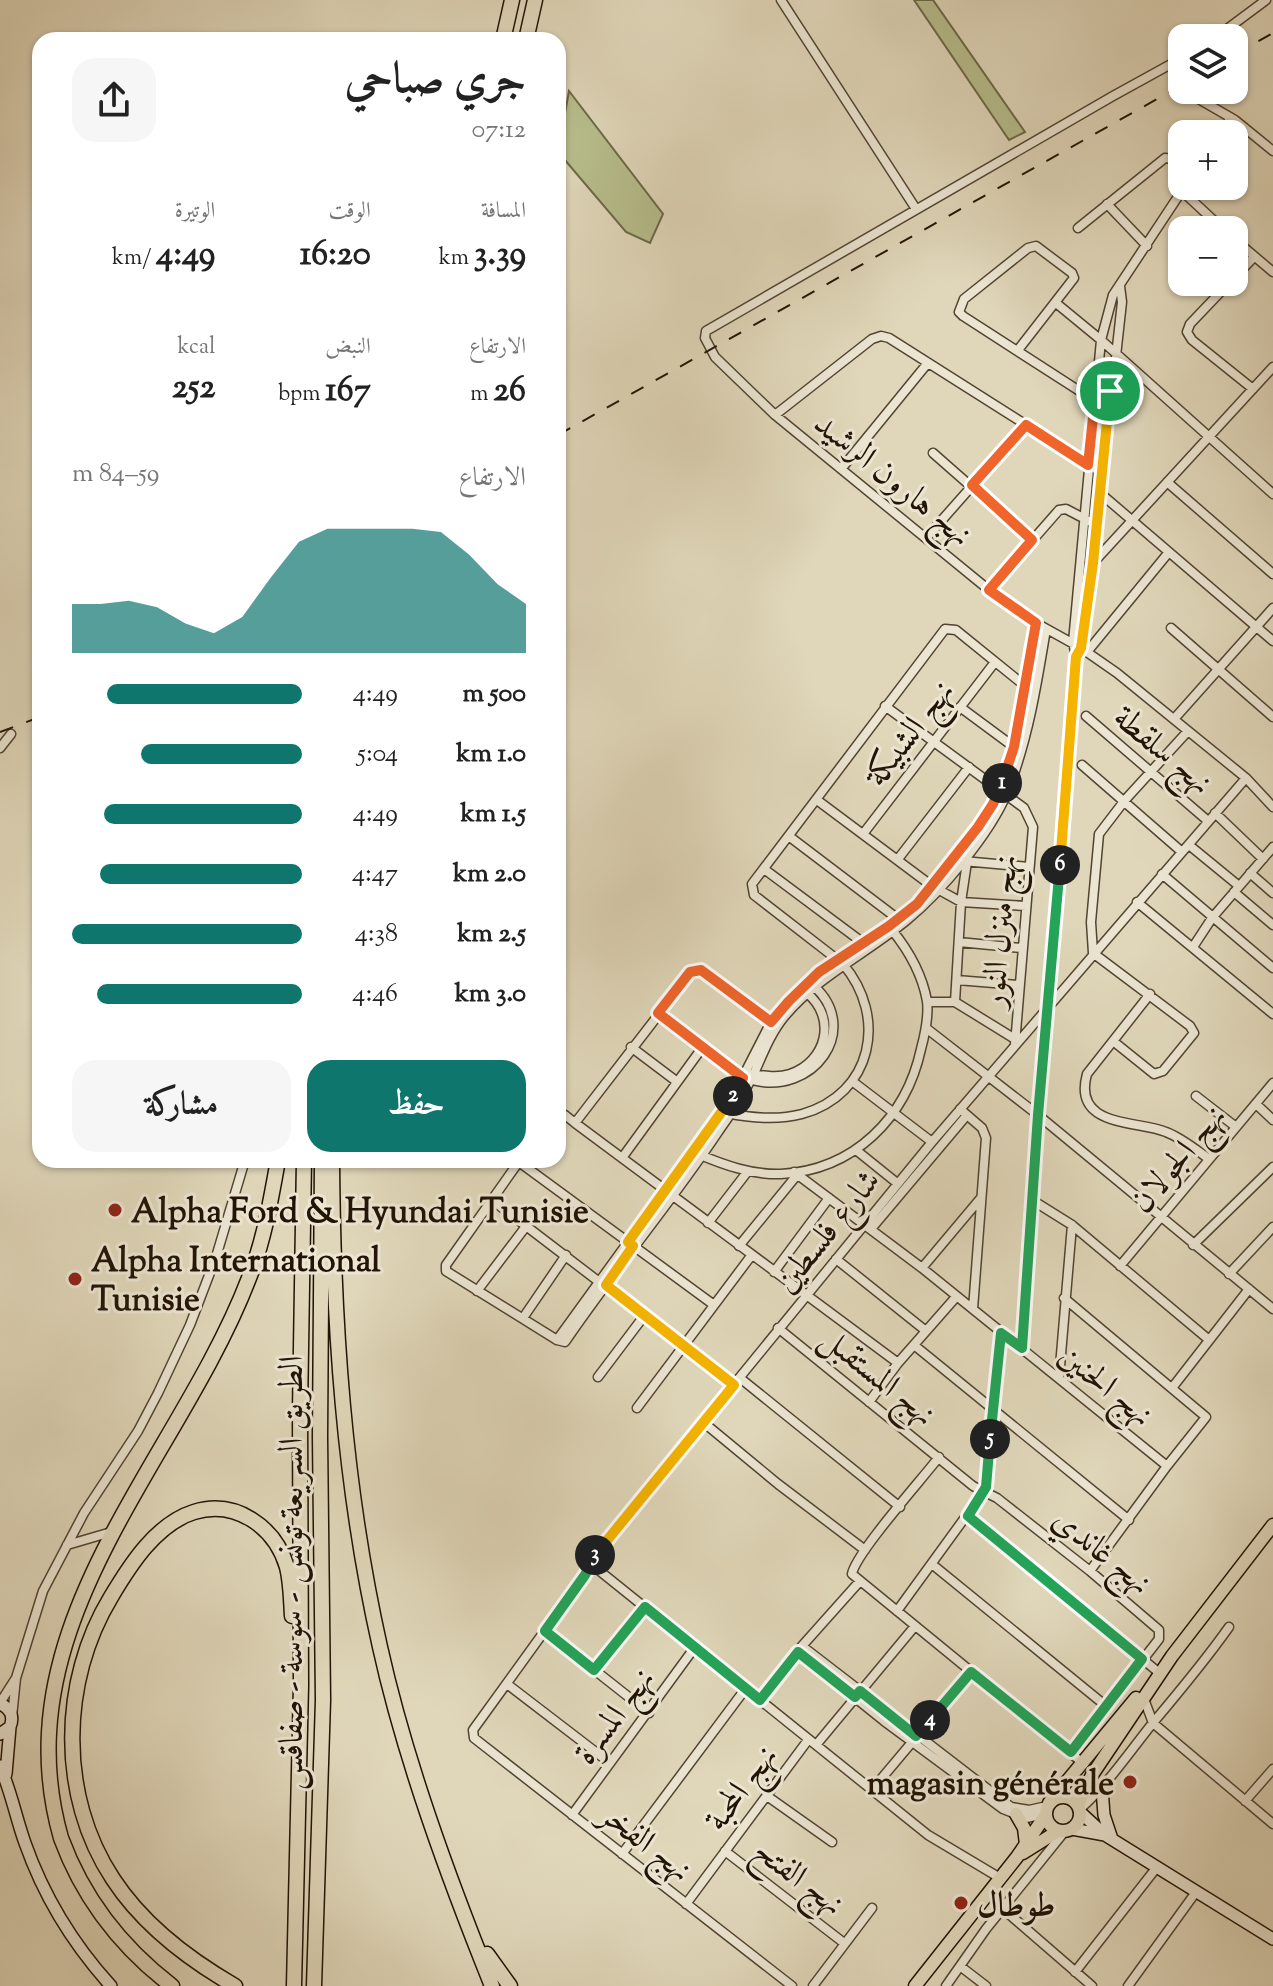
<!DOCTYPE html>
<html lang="ar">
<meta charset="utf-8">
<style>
:root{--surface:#fff;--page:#f6f6f6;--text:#222;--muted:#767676;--accent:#0f766e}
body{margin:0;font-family:"Sorts Mill Goudy",Amiri,serif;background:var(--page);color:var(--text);direction:rtl;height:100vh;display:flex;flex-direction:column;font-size:30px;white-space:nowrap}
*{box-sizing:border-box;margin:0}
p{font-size:26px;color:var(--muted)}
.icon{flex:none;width:44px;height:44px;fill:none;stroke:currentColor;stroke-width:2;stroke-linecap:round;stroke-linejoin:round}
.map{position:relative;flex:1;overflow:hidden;direction:ltr}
.drawer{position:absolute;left:32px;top:32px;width:534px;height:1136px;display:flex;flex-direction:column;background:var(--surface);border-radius:24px;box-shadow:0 2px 6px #0004;direction:rtl}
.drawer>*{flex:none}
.fabs{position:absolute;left:1168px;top:24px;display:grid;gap:16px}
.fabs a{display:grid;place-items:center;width:80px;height:80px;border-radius:16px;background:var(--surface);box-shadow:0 2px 6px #0004;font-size:40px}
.pin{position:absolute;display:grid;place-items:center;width:68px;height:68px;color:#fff;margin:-34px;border:4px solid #fff;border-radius:50%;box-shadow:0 2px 8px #0007}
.km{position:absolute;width:40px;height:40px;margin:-20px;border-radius:50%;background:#222;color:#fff;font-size:22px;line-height:40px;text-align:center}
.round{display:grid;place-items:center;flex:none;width:84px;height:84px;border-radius:24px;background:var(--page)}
.summary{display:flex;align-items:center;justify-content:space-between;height:136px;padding:0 40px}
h1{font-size:44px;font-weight:800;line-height:60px}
.metrics{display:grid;grid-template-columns:repeat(3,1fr);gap:12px;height:136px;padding:8px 40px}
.metrics div{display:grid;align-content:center}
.metrics b{font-size:34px;font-weight:800}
.metrics small{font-size:22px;font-weight:400}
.metrics p{font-size:22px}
.chart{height:224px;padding:16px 40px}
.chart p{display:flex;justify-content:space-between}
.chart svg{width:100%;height:144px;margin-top:8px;fill:var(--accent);opacity:.7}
.cta{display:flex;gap:16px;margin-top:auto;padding:16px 40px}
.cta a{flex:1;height:92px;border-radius:24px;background:var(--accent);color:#fff;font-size:32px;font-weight:800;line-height:92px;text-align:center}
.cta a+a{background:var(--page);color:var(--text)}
ul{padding:0 40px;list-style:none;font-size:26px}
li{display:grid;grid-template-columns:128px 96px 1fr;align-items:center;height:60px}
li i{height:20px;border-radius:10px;background:var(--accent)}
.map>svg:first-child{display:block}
.green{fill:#b7bd8c;stroke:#6c6848;stroke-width:2}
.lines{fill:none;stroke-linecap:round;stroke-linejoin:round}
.street-casing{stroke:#514432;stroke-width:11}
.secondary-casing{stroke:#211305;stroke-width:14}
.primary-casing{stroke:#211305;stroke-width:15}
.highway-casing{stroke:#211305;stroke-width:17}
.street{stroke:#ebe5d2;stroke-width:8}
.secondary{stroke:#ebe5d2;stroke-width:11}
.primary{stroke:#e0d7ba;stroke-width:12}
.highway{stroke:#e0d7ba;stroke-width:14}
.rail{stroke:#211305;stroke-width:2;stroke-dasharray:14 14;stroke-linecap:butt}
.split-1-casing{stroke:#fff;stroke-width:16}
.split-2-casing{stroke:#fff;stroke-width:16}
.split-3-casing{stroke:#fff;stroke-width:16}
.split-4-casing{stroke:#fff;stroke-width:16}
.split-5-casing{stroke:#fff;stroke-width:16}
.split-6-casing{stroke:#fff;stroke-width:16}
.split-7-casing{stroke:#fff;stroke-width:16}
.split-1{stroke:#f0652b;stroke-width:10}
.split-2{stroke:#f0652b;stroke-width:10}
.split-3{stroke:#f5b400;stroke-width:10}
.split-4{stroke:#22a559;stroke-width:10}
.split-5{stroke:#22a559;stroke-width:10}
.split-6{stroke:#22a559;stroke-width:10}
.split-7{stroke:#f5b400;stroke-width:10}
.poi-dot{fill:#8f2418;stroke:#ebe5d2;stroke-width:3}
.labels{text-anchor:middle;stroke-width:6;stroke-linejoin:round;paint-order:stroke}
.street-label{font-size:34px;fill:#211305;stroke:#ebe5d2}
.poi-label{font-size:34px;font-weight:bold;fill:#211305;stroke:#ebe5d2;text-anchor:start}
</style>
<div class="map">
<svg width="1273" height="1986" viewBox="0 0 1273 1986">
<rect width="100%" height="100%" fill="#e0d7ba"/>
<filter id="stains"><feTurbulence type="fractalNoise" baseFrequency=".0025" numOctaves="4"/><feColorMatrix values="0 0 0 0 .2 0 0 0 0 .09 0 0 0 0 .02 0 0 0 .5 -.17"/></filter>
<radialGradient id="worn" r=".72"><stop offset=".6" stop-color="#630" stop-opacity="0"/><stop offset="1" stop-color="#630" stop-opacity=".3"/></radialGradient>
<path class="green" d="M914 0H933L1025 132 1009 140Z
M569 91 663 214 650 243 626 232 558 152Z"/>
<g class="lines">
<defs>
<path id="street" d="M781 0 916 209
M1215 38 1266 0
M1182 58 1113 96 706 331 705 338 715 357 775 415 989 590 1036 623 1081 648 1117 673 1246 778 1273 807
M1197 98 1235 120 1273 151
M1220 134 1230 119
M1182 191 1224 230
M1107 204 1147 246
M1078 228 1165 158 1173 159 1182 168
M1234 239 1273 272
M1234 278 1254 257
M1230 282 1190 324 1187 332 1192 340 1253 389
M1056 303 1101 340 1273 494
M1018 350 1074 278 1072 273 1036 246 1028 248 964 299 959 312 963 316 1095 401 1109 403
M775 415 872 339 881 336 889 338 1102 473
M933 453 1032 540
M842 468 927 364
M1167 482 1273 574
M1100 493 1273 641
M926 538 1026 425
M1093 563 1273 367
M989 590 1059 510 1066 509 1089 521
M1171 628 1273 717
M1080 650 1093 563 1122 302 1120 286
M1087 652 1169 552
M885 706 1024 808 1033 827 1015 1044
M960 707 1014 747
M1086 716 1208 821
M1174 719 1273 608
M0 748 11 734
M1082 765 1182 852
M817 800 932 886 961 902 1026 906
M1215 813 1263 859
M863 834 995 662
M790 837 898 919
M1189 845 1239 886
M898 859 969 767
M963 861 1029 867
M764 869 862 942
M1250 873 1273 893
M1162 874 1273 968
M1234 892 1273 925
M1137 902 1273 1014
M959 942 1021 948
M1193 947 1212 918 1273 847
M957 980 1018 985
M1150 994 1087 1074C1072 1128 1137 1120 1166 1132 1182 1138 1196 1150 1209 1159
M927 1002H955L1015 1039
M955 1002 961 902 967 862
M658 1013C678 1029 730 1075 752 1080 813 1096 862 1030 814 986
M926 1028 1038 1115 1273 1309
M1113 1041 1154 1074 1163 1071 1194 1033 1190 1026 1093 953 1091 922 1099 834 1125 800 1188 731
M631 1047 676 1081
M752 1074C765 1076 778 1078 790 1074 827 1061 837 1018 807 993
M852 1081 932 1142
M1196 1096 1236 1127
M1256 1104 1273 1120
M960 1109 982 1128 986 1138 973 1309
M727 1113C751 1118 779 1120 802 1114 873 1094 888 1017 843 964L754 895 752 884 945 629 956 630 1030 690
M558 1115H565L575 1123 898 1363
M575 1123 693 970H701L773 1023
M856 1150 897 1183
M698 1154C724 1165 752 1175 781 1174 854 1170 906 1118 921 1049 925 1034 929 1017 927 1001 922 973 909 951 892 930
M622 1158 702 1048
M520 1160 446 1265V1271L557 1340
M519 1162 714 1305
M794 1172 922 1268 1167 1466
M492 1200 734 1385
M1032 1200 1072 1225 1208 1339
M708 1223 748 1171
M871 1229 967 1115
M1193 1245 1273 1167
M739 1246 797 1175
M836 1259 926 1331
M1120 1266 1273 1083
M922 1268 980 1199
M774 1272 829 1198
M1229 1274 1273 1227
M477 1291 527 1225
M1064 1298 1206 1417 1167 1466 1090 1571
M523 1318 566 1255
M778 1328 973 1486 997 1498 1090 1571 1159 1630V1639L1071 1752
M557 1340 565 1342C614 1270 670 1204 718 1132 731 1114 743 1095 753 1076 762 1056 770 1034 784 1017 818 976 866 954 907 920 941 892 990 834 1007 793 1028 740 1037 684 1046 629
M557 1340 731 1100 771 1022 789 1001 819 972 889 926 917 904 960 851 993 804 1014 747 1036 623
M914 1345 1129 1520
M1022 1348 1038 1115 1076 657 1073 642 1101 340 1113 295 1185 186
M598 1377 644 1316
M740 1378 900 1507
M1059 1378 1072 1225
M1172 1388 1249 1289
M869 1402 898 1363 956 1297
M637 1408 751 1256
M703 1422 778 1484 865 1550
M939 1457C923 1478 855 1554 852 1574L1084 1764
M968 1516 1157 1671
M67 1545 108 1533
M591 1564 928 1835 1000 1878
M933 1565 1106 1706
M897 1611 985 1490 1001 1333
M545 1631 649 1713
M802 1646 1011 1807 1029 1810 1047 1806
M798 1652 884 1721 1003 1809 1026 1818 1045 1814
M594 1670 645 1607
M507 1684 610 1763
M1144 1699 1153 1723 1273 1824
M760 1700 802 1646 860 1581
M0 1703 16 1678
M12 1717 16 1678 43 1591 84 1513 138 1431 158 1393 190 1325 216 1257 245 1160
M816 1745 915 1626
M871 1791 971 1672
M767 1796 832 1842
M1245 1801 1273 1769
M1080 1809C1108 1784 1128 1754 1152 1724 1179 1692 1205 1661 1229 1627
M572 1815 695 1647
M725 1851 844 1943
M622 1854 746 1688
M686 1904 808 1740
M1002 1908 1092 1986
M960 1966 986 1986
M1075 1972 1157 1867
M792 1986 474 1738 473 1730 585 1575 597 1552 932 1142 1246 778
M813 1986 872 1908
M946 1986 986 1929 1065 1831
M1128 1986 1196 1892"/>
<path id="secondary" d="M0 1704C11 1708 14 1717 10 1727L0 1734
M0 1766C11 1791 16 1818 25 1843 44 1897 73 1944 111 1986
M6 1774 10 1727
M1102 1789 1104 1815 1112 1839
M1080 1812 1105 1835 1273 1939
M1072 1829 1105 1835"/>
<path id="primary" d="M1046 1814a17 17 0 1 1 34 0a17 17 0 1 1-34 0Z
M1049 1803 1136 1698
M1078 1805 1092 1775 1172 1656 1273 1525
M1016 1814 1024 1828 1026 1844
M1023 1853 1058 1831
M915 1986 1017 1857 1045 1816"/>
<path id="highway" d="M503 40 512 0
M526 40 535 0
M332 1160C333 1324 344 1487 380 1647 405 1760 449 1879 492 1986
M487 1954 510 1986
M172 1986C121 1947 83 1898 61 1838 0 1624 179 1461 249 1278 264 1241 271 1199 278 1160
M235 1986C188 1959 143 1925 113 1879 58 1796 60 1681 111 1597 130 1565 156 1524 194 1512 236 1499 275 1527 287 1567 291 1583 291 1600 292 1616
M294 1986 301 1685 300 1411 304 1160
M314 1986 323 1700 320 1437 322 1160"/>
</defs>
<use href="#street" class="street-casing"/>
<use href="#secondary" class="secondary-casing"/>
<use href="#primary" class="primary-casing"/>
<use href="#highway" class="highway-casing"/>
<use href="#street" class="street"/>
<use href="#secondary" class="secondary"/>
<use href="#primary" class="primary"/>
<use href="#highway" class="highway"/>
<path class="rail" d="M1234 55 1273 33
M558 435 1182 85
M0 732 40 717"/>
</g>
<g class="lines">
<defs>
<path id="split-1" d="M1002 783 1014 747 1036 623 989 590 1032 540 972 485 1026 425 1088 465 1096 389 1110 391"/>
<path id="split-2" d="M733 1096 743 1078 658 1013 690 972 701 970 771 1022 789 1001 819 972 889 926 917 904 978 827 993 804 1002 783"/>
<path id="split-3" d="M595 1555 734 1385 606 1285 633 1246 628 1242 733 1096"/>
<path id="split-4" d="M595 1555 585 1575 545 1631 594 1670 645 1607 760 1700 798 1652 855 1697 860 1691 916 1736 930 1720"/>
<path id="split-5" d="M930 1720 971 1672 1071 1752 1142 1659 968 1516 986 1487 990 1439"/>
<path id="split-6" d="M990 1439 1001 1333 1022 1348 1038 1115 1060 865"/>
<path id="split-7" d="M1060 865 1076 657 1081 648 1093 563 1110 391"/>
</defs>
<use href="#split-1" class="split-1-casing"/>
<use href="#split-2" class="split-2-casing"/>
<use href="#split-3" class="split-3-casing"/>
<use href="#split-4" class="split-4-casing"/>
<use href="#split-5" class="split-5-casing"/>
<use href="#split-6" class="split-6-casing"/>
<use href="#split-7" class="split-7-casing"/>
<use href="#split-1" class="split-1"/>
<use href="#split-2" class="split-2"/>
<use href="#split-3" class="split-3"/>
<use href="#split-4" class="split-4"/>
<use href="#split-5" class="split-5"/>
<use href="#split-6" class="split-6"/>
<use href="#split-7" class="split-7"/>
</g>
<g class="poi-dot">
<circle cx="115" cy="1210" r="8"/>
<circle cx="75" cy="1279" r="8"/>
<circle cx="1130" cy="1782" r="8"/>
<circle cx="961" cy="1903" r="8"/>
</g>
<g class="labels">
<g class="street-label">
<text transform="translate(894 478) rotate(39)" y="12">نهج هارون الرشيد</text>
<text transform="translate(908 732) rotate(-52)" y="12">نهج الشبيكة</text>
<text transform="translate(1164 749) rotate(40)" y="12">نهج سلقطة</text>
<text transform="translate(998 931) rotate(-85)" y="12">نهج منزل النور</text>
<text transform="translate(1177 1158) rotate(-50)" y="12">نهج الجولان</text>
<text transform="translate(826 1230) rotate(-51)" y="12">شارع فلسطين</text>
<text transform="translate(879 1375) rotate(39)" y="12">نهج المستقبل</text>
<text transform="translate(1107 1384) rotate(39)" y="12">نهج الحنين</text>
<text transform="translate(1103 1550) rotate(39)" y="12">نهج غاندي</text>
<text transform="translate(290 1573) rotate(-90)" y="12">الطريق السريعة تونس - سوسة - صفاقس</text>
<text transform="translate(613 1715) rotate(-53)" y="12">نهج المسرة</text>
<text transform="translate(740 1787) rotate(-53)" y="12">نهج المحبة</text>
<text transform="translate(647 1841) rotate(38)" y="12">نهج الفخر</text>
<text transform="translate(800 1876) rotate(37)" y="12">نهج الفتح</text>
</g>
<g class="poi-label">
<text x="131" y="1222">Alpha Ford &amp; Hyundai Tunisie</text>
<text x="91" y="1271">Alpha International<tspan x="91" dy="39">Tunisie</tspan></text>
<text x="1114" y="1794" text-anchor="end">magasin générale</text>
<text x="977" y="1915">طوطال</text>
</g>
</g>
<rect width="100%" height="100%" filter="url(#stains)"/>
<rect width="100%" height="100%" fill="url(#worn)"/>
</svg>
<div class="fabs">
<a><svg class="icon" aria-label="layers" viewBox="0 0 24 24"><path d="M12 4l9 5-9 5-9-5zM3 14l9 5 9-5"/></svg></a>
<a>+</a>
<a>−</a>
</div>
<div class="pin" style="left:1110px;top:391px;background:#1e9e55"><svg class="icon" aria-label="arrive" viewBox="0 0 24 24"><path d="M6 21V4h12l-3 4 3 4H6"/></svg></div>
<b class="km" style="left:1002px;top:783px">1</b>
<b class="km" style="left:733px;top:1096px">2</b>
<b class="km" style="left:595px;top:1555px">3</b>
<b class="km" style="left:930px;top:1720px">4</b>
<b class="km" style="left:990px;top:1439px">5</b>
<b class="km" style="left:1060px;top:865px">6</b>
<section class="drawer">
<div class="summary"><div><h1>جري صباحي</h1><p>07:12</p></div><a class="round"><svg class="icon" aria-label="share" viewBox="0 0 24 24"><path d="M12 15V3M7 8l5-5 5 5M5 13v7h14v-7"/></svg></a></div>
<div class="metrics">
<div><p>المسافة</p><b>3.39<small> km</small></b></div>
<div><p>الوقت</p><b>16:20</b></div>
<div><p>الوتيرة</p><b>4:49<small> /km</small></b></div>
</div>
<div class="metrics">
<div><p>الارتفاع</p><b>26<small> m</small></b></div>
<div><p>النبض</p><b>167<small> bpm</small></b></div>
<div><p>kcal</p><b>252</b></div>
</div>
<div class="chart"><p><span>الارتفاع</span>59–84 m</p>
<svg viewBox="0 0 160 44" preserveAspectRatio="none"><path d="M0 44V29L10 29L20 28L30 30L40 35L50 38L60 33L70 21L80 10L90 6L100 6L110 6L120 6L130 7L140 14L150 23L160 29V44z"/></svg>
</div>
<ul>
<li><b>500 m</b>4:49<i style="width:85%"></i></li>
<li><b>1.0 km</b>5:04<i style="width:70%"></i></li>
<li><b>1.5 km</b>4:49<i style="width:86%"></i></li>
<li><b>2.0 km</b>4:47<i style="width:88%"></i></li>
<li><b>2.5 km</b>4:38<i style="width:100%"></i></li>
<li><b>3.0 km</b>4:46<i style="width:89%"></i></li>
</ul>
<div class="cta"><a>حفظ</a><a>مشاركة</a></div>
</section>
</div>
